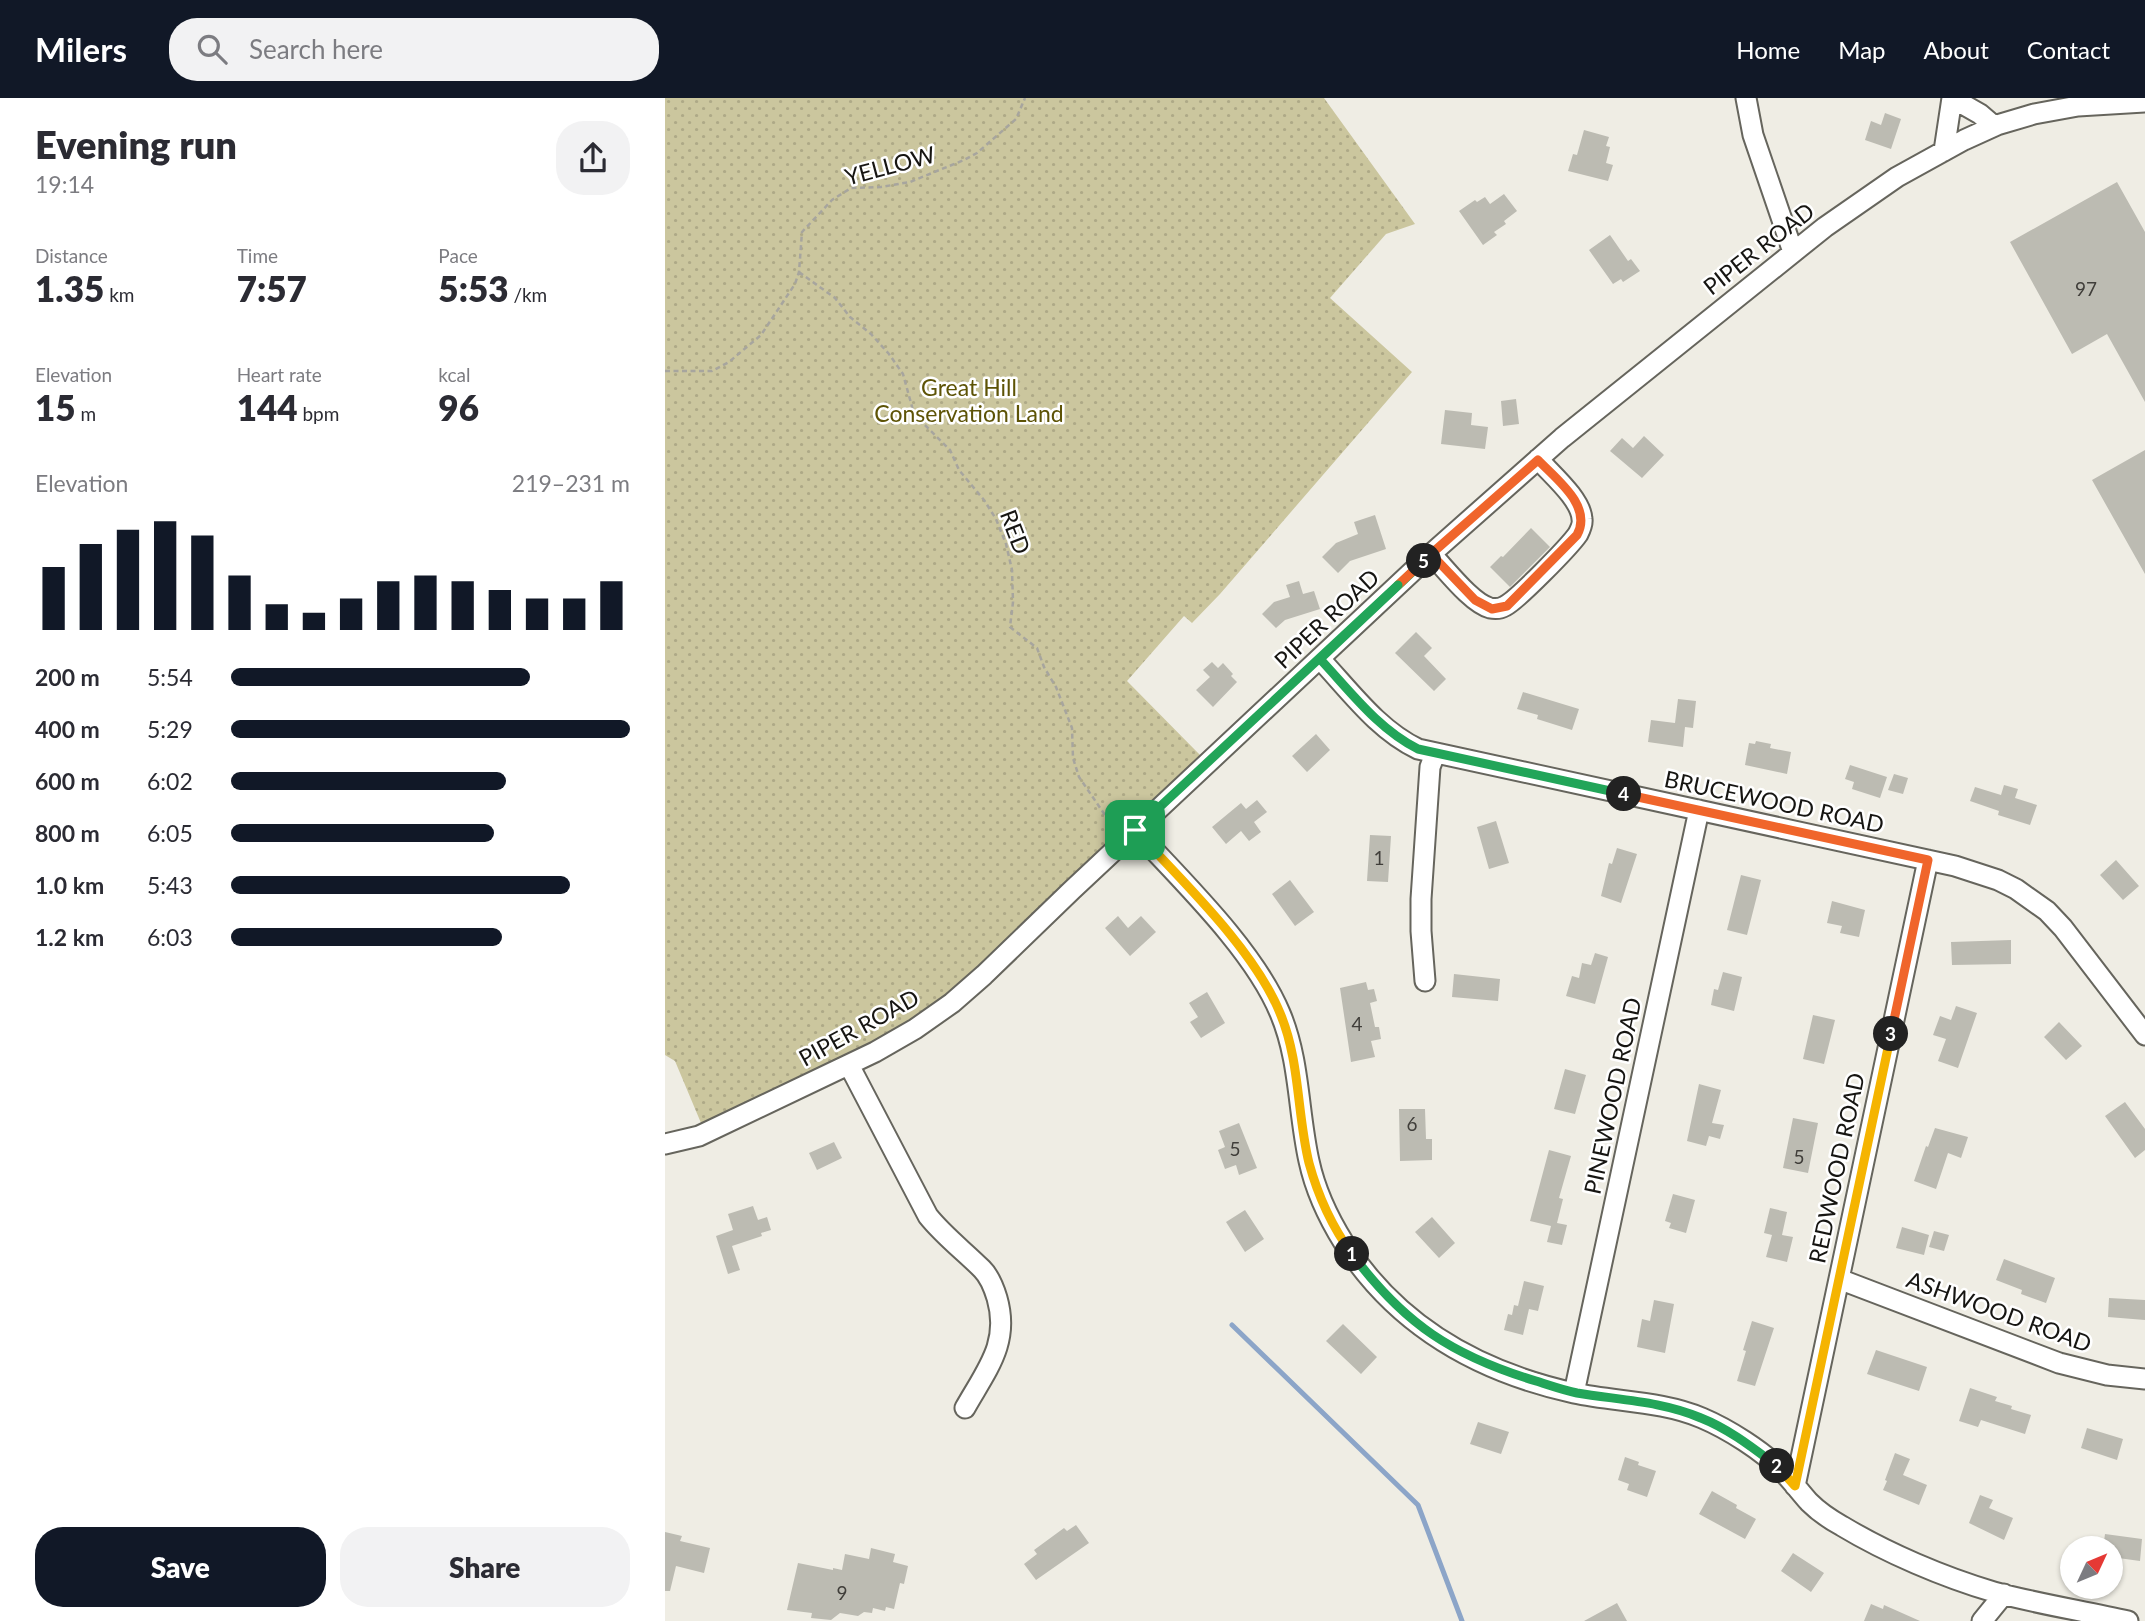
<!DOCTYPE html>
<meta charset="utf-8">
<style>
:root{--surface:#fff;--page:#f2f2f3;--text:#2b2b33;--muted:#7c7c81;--accent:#111827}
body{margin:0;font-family:Lato,sans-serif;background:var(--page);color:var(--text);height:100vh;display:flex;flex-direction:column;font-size:26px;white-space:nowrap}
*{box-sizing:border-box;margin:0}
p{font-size:23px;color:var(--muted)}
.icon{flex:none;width:38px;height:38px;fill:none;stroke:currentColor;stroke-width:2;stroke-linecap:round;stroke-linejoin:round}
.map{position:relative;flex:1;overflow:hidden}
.panel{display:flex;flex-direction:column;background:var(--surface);width:665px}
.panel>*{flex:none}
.needle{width:46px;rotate:46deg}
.tools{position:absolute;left:1395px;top:1438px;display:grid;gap:14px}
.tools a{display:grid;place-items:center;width:63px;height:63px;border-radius:50%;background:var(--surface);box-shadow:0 2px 5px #0004;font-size:35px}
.pin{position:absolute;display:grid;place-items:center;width:60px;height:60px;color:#fff;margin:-30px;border-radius:14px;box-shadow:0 4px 10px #0006}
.km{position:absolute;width:35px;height:35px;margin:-18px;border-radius:50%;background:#222;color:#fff;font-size:19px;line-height:35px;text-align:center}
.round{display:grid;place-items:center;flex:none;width:74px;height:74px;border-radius:28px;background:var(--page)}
.headline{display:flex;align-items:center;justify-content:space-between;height:119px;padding:0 35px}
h1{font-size:38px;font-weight:800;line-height:52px}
.figures{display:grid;grid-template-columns:repeat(3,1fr);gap:10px;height:119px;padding:7px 35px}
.figures div{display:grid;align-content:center}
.figures b{font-size:35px;font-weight:800}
.figures small{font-size:19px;font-weight:400}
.figures p{font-size:19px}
.chart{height:196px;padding:14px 35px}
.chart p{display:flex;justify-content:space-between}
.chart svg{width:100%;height:126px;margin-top:7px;stroke:var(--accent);stroke-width:6}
.primary-button{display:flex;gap:14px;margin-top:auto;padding:14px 35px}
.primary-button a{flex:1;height:80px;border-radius:28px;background:var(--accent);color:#fff;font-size:28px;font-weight:800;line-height:80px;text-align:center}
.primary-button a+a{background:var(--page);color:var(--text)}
ul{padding:0 35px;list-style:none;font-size:23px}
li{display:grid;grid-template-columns:112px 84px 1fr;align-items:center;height:52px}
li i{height:18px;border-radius:9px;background:var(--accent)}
header{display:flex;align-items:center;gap:42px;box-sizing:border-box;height:98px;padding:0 35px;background:var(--accent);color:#fff}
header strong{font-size:33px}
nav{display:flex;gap:38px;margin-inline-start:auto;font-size:24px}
.search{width:490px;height:63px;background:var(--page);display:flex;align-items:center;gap:18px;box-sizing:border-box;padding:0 24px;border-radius:28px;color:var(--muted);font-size:26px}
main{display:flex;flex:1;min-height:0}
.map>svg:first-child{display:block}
.park{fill:url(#park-dots)}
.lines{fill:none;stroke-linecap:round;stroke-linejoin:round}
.stream{stroke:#8ca5c8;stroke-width:5}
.building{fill:#bcbbb2}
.minor-casing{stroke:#66655d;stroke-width:23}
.path{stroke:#a7a59e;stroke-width:2.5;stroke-dasharray:5 3.5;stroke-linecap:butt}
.minor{stroke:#fff;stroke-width:19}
.split-1-casing{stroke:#fff;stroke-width:14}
.split-2-casing{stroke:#fff;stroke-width:14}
.split-3-casing{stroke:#fff;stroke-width:14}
.split-4-casing{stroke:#fff;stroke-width:14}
.split-5-casing{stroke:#fff;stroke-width:14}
.split-6-casing{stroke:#fff;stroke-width:14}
.split-7-casing{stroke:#fff;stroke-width:14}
.split-1{stroke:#f5b400;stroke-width:9}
.split-2{stroke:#22a559;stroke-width:9}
.split-3{stroke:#f5b400;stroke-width:9}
.split-4{stroke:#f0652b;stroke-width:9}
.split-5{stroke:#22a559;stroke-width:9}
.split-6{stroke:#f0652b;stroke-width:9}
.split-7{stroke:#22a559;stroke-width:9}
.labels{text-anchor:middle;stroke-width:5;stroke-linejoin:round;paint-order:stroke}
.number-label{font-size:19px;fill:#403e3a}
.street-label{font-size:23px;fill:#161512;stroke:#fff}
.park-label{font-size:23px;fill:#5d5306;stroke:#fff}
</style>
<header>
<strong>Milers</strong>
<div class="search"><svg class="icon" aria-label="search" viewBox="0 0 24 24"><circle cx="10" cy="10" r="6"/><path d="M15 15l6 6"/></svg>Search here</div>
<nav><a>Home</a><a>Map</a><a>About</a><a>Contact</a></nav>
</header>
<main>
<section class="panel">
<div class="headline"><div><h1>Evening run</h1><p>19:14</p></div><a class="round"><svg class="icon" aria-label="share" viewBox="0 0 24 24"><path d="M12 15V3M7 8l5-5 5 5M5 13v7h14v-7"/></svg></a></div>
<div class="figures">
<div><p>Distance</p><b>1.35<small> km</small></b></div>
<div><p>Time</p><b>7:57</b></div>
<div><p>Pace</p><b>5:53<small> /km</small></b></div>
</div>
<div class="figures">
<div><p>Elevation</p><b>15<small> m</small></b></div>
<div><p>Heart rate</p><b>144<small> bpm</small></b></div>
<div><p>kcal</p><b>96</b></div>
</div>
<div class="chart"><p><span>Elevation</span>219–231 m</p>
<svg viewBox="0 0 160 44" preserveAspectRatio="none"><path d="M5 44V22M15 44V14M25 44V9M35 44V6M45 44V11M55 44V25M65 44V35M75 44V38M85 44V33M95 44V27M105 44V25M115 44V27M125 44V30M135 44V33M145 44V33M155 44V27"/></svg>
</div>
<ul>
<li><b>200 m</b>5:54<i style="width:75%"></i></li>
<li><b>400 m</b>5:29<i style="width:100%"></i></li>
<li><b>600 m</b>6:02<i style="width:69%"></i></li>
<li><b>800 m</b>6:05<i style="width:66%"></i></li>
<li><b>1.0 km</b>5:43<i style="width:85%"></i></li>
<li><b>1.2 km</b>6:03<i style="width:68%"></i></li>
</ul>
<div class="primary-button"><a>Save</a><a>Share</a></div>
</section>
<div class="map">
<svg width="1480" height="1523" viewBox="0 0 1480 1523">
<defs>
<pattern id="park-dots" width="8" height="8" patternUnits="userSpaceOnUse" patternTransform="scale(1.75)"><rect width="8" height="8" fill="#cbc69e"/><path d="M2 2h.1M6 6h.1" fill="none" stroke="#aea987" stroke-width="1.8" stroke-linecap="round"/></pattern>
</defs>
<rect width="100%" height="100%" fill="#efede4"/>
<path class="park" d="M0 0H659L750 126 721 136 665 200 747 274 555 496 527 525 519 518 462 583 536 658 278 902 217 943 36 1025 10 963 0 957Z"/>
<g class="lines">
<path class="stream" d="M567 1227 753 1407 797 1523"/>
</g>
<path class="building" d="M1220 15 1236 21 1226 51 1200 42 1206 23 1216 27Z
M919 32 944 39 941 48 945 49 941 65 948 67 943 83 903 73 908 56 912 57Z
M1452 84 1480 134V304L1442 236 1407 256 1345 144Z
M839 96 852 113 839 123 841 126 829 134 832 137 818 147 794 113 810 102 812 104 820 99 825 106Z
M945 137 963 163 966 161 975 173 958 184 956 181 948 186 924 152Z
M851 301 854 326 838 328 836 303Z
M780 312 807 315 806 327 823 329 820 351 776 346Z
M979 338 999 357 977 380 945 353 957 340 968 350Z
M1480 352V476L1427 382Z
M710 417 721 451 685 463 673 475 657 459 671 445 693 436 689 424Z
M866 430 885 449 845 489 825 469 836 458 838 459Z
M634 483 638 496 649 493 655 511 620 522 611 530 597 516 609 504 625 499 621 487Z
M751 534 767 550 759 558 781 581 769 593 730 555Z
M547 564 553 570 558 565 568 576 566 578 572 584 548 609 531 592 545 579 538 572Z
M858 594 914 611 907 632 872 621 873 617 852 611Z
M1013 601 1031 603 1028 630 1020 629 1018 649 983 644 986 622 1010 625Z
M651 636 665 652 642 674 627 658Z
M1091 643 1106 646 1105 650 1126 654 1122 676 1080 667 1084 645 1090 646Z
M1185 667 1222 679 1215 700 1187 691 1189 684 1180 681Z
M1229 676 1243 680 1238 696 1223 692Z
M1339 687 1353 691 1350 700 1372 707 1365 727 1333 717 1334 713 1305 703 1310 689 1336 697Z
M592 702 602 714 589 724 596 734 584 743 576 733 561 746 547 729 576 705 581 711Z
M831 723 844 765 824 771 812 729Z
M705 737 726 738 723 784 702 783Z
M952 750 972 756 956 805 936 798 944 765 947 766Z
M1451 762 1474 788 1458 802 1435 777Z
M1076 777 1096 782 1082 837 1062 832Z
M625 782 649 814 630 828 607 796Z
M1167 803 1200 812 1194 839 1175 835 1177 828 1162 825Z
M453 818 463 830 476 818 491 834 465 858 440 830Z
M1346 842V866L1287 867 1286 844Z
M930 855 943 859 930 906 901 898 907 878 914 880 917 865 926 867Z
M1058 874 1077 879 1069 913 1046 907 1049 891 1053 892Z
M789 876 835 881 833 903 787 899Z
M701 884 703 892 709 891 712 903 705 905 710 929H714L716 941 706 943 710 959 686 964 675 890Z
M542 894 560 925 536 940 525 924 533 919 524 905Z
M1291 908 1312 915 1293 970 1273 963 1281 941 1268 937 1275 918 1286 922Z
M1148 917 1170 922 1159 966 1138 961Z
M1394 924 1417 948 1401 962 1379 939Z
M900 971 921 977 910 1016 889 1011Z
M1034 986 1056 992 1047 1025 1059 1027 1055 1041 1044 1038 1041 1048 1022 1043Z
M1460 1004 1480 1031V1052L1470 1060 1440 1018Z
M734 1011H760L761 1041H767V1062L735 1063Z
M1128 1020 1153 1025 1143 1075 1118 1070Z
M574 1025 592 1070 574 1077 571 1067 560 1071 553 1052 560 1049 554 1033Z
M1270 1030 1303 1039 1296 1060 1283 1055 1271 1091 1249 1083 1261 1048 1263 1049Z
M169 1044 177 1060 152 1072 144 1055Z
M884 1052 906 1058 894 1100 898 1101 892 1125 902 1127 897 1147 882 1144 886 1128 865 1123Z
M1008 1096 1030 1102 1021 1135 1004 1130 1006 1125 1000 1123Z
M88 1108 93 1122 102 1119 106 1132 96 1135 97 1138 67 1148 75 1172 63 1176 51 1138 68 1132 63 1116Z
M1105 1110 1122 1114 1117 1137 1128 1139 1122 1164 1101 1159 1107 1137 1099 1135Z
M580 1112 599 1141 580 1154 561 1124Z
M767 1119 790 1145 774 1160 750 1134Z
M1237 1129 1264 1137 1259 1157 1231 1150Z
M1269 1133 1284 1137 1279 1153 1264 1149Z
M1339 1161 1390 1180 1381 1205 1356 1196 1357 1192 1331 1182Z
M859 1183 879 1188 873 1213 864 1211 858 1237 839 1232 843 1216 847 1217 849 1207 853 1208Z
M1444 1200 1480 1202V1222L1443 1219Z
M989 1202 1009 1206 1000 1255 972 1249 977 1221 985 1223Z
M1087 1223 1109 1230 1090 1288 1072 1283 1081 1253 1078 1252Z
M678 1226 712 1259 696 1276 661 1243Z
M1211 1252 1262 1269 1254 1293 1202 1276Z
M1305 1290 1332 1299 1330 1303 1347 1308 1346 1311 1366 1317 1360 1336 1316 1322 1313 1329 1294 1323Z
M813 1324 844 1334 836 1356 805 1346Z
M1422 1330 1458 1341 1452 1362 1416 1350Z
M1230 1355 1245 1361 1238 1377 1262 1387 1254 1407 1218 1392 1222 1383 1220 1382Z
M960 1359 974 1364 973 1367 991 1373 982 1399 962 1392 964 1386 953 1382Z
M1047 1393 1072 1407 1071 1410 1091 1421 1080 1441 1034 1416Z
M1315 1397 1328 1402 1324 1410 1348 1420 1339 1442 1304 1425Z
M411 1427 424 1445 371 1482 359 1466 372 1456 369 1452 399 1430 402 1433Z
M0 1434 17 1438 15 1443 45 1450 39 1475 11 1468 5 1493H0Z
M1440 1436 1477 1441 1475 1463 1446 1459V1451H1438Z
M206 1450 230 1456 228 1464 243 1468 239 1486 235 1485 229 1511 221 1509 220 1513 208 1510 207 1515 199 1514 193 1518 175 1515 166 1522 146 1520 147 1515 122 1512 133 1465 168 1472V1470L177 1472 180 1456 204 1461Z
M1128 1455 1159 1475 1146 1494 1116 1473Z
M952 1505 962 1523H919Z
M1206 1506 1218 1511 1219 1507 1255 1523H1199Z"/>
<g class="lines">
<defs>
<path id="minor" d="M1081 0 1088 37 1128 154
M1287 0 1315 16 1329 28
M1279 53 1287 0
M766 456C780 470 806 505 825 510 830 511 835 511 840 508 852 502 904 449 913 436 915 432 918 426 917 421 916 401 886 376 873 361
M655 561C685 593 713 632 753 651L1290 768 1333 782 1351 791 1382 813 1398 830 1480 937
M470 732C517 783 589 852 615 915 635 962 633 1014 644 1063 650 1091 664 1121 679 1145 732 1228 814 1274 909 1295 951 1304 997 1303 1037 1320 1063 1331 1098 1353 1117 1373 1127 1383 1135 1394 1144 1404 1153 1413 1166 1422 1177 1428 1222 1455 1278 1479 1329 1494 1373 1506 1419 1513 1463 1523
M760 883 756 833V801L765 669 770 656
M184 967 263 1118C279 1138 299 1153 317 1171 324 1178 329 1190 332 1200 345 1245 322 1271 300 1310
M0 1046 34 1038 210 954 250 931 287 905 319 877 407 792 766 456 897 340 1160 129 1232 79 1299 42 1332 27 1369 16 1413 8 1480 4
M1174 1181 1394 1265 1442 1277 1480 1281
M909 1295 1034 712
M1130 1388 1263 762
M1317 1523 1339 1496"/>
</defs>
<use href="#minor" class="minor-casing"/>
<path class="path" d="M134 174 170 200 185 219 206 236 224 256 238 276 249 316 285 352 294 372 319 402 331 421 341 446 347 472 348 504 345 529 372 550 379 569 391 589 407 630 408 660 414 679 442 720 449 727
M0 273H47L64 264 96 237 130 186 134 174 137 134 167 102 186 90 216 89 245 84 299 62 312 55 351 21 360 0"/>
<use href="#minor" class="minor"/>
</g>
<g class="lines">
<defs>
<path id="split-1" d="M470 732C517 783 589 851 615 915 635 962 632 1017 644 1065 653 1098 668 1130 687 1156"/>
<path id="split-2" d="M687 1156C739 1226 788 1258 871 1283 884 1287 898 1292 912 1295 953 1302 997 1303 1036 1320 1064 1331 1088 1350 1112 1368"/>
<path id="split-3" d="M1112 1368 1130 1388 1226 936"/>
<path id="split-4" d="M959 696 1263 762 1226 936"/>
<path id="split-5" d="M759 463 655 561C685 593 713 631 753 651L959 696"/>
<path id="split-6" d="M733 487 766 456 810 502 827 511 842 508 912 437C928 408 891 381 873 362L766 456 759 463"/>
<path id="split-7" d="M470 732 733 487"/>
</defs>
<use href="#split-1" class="split-1-casing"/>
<use href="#split-2" class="split-2-casing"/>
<use href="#split-3" class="split-3-casing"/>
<use href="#split-4" class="split-4-casing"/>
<use href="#split-5" class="split-5-casing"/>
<use href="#split-6" class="split-6-casing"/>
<use href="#split-7" class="split-7-casing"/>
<use href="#split-1" class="split-1"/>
<use href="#split-2" class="split-2"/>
<use href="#split-3" class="split-3"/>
<use href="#split-4" class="split-4"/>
<use href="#split-5" class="split-5"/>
<use href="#split-6" class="split-6"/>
<use href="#split-7" class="split-7"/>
</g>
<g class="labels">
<g class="number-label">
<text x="1421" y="198">97</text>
<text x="714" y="767">1</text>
<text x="692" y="933">4</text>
<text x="747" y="1033">6</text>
<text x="570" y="1058">5</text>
<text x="1134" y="1066">5</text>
<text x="177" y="1502">9</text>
</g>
<g class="street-label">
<text transform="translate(225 68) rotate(-15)" y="8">YELLOW</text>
<text transform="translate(1094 151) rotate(-38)" y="8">PIPER ROAD</text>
<text transform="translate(350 434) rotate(69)" y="8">RED</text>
<text transform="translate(662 521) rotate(-43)" y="8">PIPER ROAD</text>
<text transform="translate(1109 704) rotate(12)" y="8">BRUCEWOOD ROAD</text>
<text transform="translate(194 930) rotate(-29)" y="8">PIPER ROAD</text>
<text transform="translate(948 998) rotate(-78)" y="8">PINEWOOD ROAD</text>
<text transform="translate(1172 1070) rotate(-78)" y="8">REDWOOD ROAD</text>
<text transform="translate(1334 1214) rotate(20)" y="8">ASHWOOD ROAD</text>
</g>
<g class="park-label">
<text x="304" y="298">Great Hill<tspan x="304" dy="26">Conservation Land</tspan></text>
</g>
</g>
</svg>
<div class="tools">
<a><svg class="needle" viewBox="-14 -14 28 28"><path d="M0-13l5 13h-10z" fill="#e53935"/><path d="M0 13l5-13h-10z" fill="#7c7c81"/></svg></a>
</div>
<div class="pin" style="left:470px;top:732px;background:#1e9e55"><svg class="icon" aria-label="arrive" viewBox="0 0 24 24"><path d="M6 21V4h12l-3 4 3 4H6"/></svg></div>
<b class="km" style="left:687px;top:1156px">1</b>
<b class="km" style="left:1112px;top:1368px">2</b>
<b class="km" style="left:1226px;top:936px">3</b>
<b class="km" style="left:959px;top:696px">4</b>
<b class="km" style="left:759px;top:463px">5</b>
</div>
</main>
